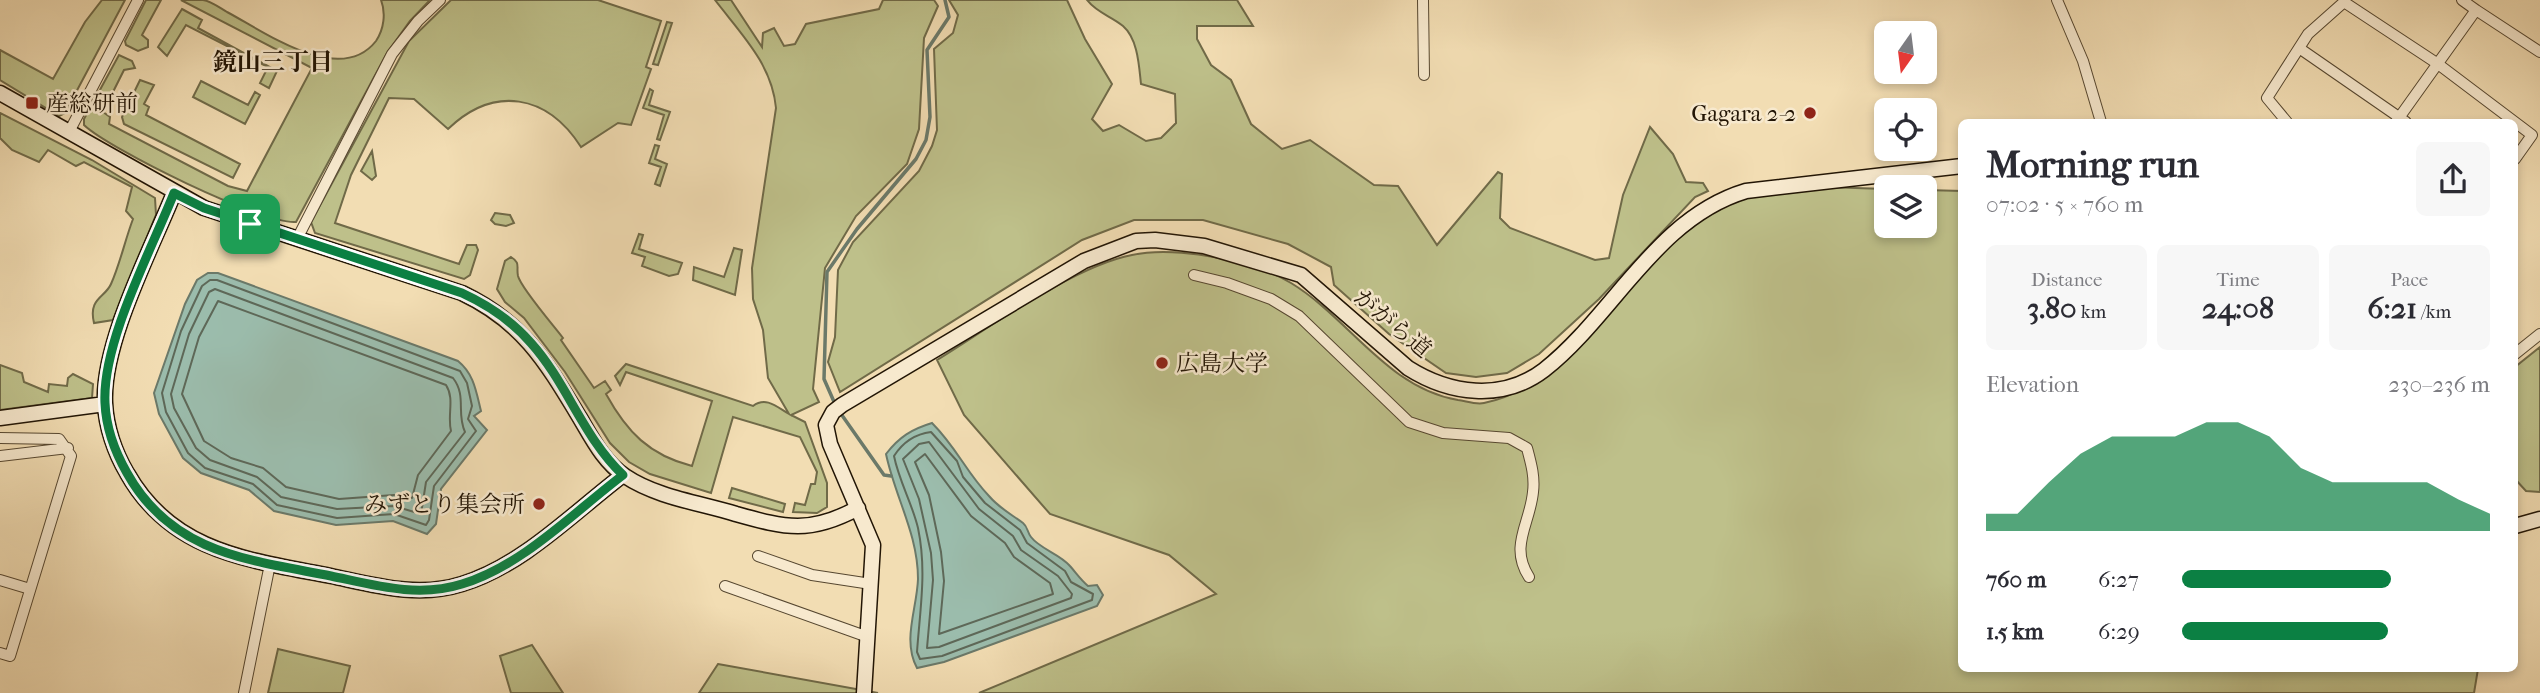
<!DOCTYPE html>
<meta charset="utf-8">
<style>
:root{--surface:#fff;--page:#f7f7f7;--text:#2b2b33;--muted:#7c7c81;--accent:#0b8043}
body{margin:0;font-family:"IM FELL French Canon","Noto Serif JP",serif;background:var(--page);color:var(--text);height:100vh;display:flex;flex-direction:column;font-size:26px;white-space:nowrap}
*{box-sizing:border-box;margin:0}
p{font-size:23px;color:var(--muted)}
.icon{flex:none;width:38px;height:38px;fill:none;stroke:currentColor;stroke-width:2;stroke-linecap:round;stroke-linejoin:round}
.map{position:relative;flex:1;overflow:hidden}
.side{position:absolute;left:1958px;top:119px;width:560px;height:553px;display:flex;flex-direction:column;background:var(--surface);border-radius:10px;box-shadow:0 4px 10px #0003}
.side>*{flex:none}
.needle{width:46px;rotate:194deg}
.buttons{position:absolute;left:1874px;top:21px;display:grid;gap:14px}
.buttons a{display:grid;place-items:center;width:63px;height:63px;border-radius:10px;background:var(--surface);box-shadow:0 4px 10px #0003;font-size:35px}
.pin{position:absolute;display:grid;place-items:center;width:60px;height:60px;color:#fff;margin:-30px;border-radius:14px;box-shadow:0 4px 10px #0006}
.round{display:grid;place-items:center;flex:none;width:74px;height:74px;border-radius:10px;background:var(--page)}
.summary{display:flex;align-items:center;justify-content:space-between;height:119px;padding:0 28px}
h1{font-size:38px;font-weight:800;line-height:52px}
.figures{display:grid;grid-template-columns:repeat(3,1fr);gap:10px;height:119px;padding:7px 28px}
.figures div{display:grid;align-content:center;border-radius:10px;background:var(--page);text-align:center}
.figures b{font-size:30px;font-weight:800}
.figures small{font-size:19px;font-weight:400}
.figures p{font-size:19px}
.chart{height:196px;padding:14px 28px}
.chart p{display:flex;justify-content:space-between}
.chart svg{width:100%;height:126px;margin-top:7px;fill:var(--accent);opacity:.7}
ul{padding:0 28px;list-style:none;font-size:23px}
li{display:grid;grid-template-columns:112px 84px 1fr;align-items:center;height:52px}
li i{height:18px;border-radius:9px;background:var(--accent)}
.map>svg:first-child{display:block}
.green{fill:#bec08a;stroke:#706a48;stroke-width:2}
.water{fill:#9bbcac;stroke:#6b7969;stroke-width:2}
.lines{fill:none;stroke-linecap:round;stroke-linejoin:round}
.shore{stroke:#5e6858;stroke-width:2}
.stream{stroke:#6b7969;stroke-width:3.5}
.street-casing{stroke:#564730;stroke-width:12}
.secondary-casing{stroke:#221505;stroke-width:17}
.street{stroke:#f7e9ce;stroke-width:10}
.secondary{stroke:#f7e9ce;stroke-width:14}
.route-casing{stroke:#fff;stroke-width:14}
.route{stroke:#0b8043;stroke-width:9}
.poi-dot{fill:#8f2418;stroke:#f7e9ce;stroke-width:2.5}
.labels{text-anchor:middle;stroke-width:5;stroke-linejoin:round;paint-order:stroke}
.poi-label{font-size:23px;fill:#221505;stroke:#f7e9ce;text-anchor:start}
.street-label{font-size:23px;fill:#221505;stroke:#f7e9ce}
.neighbourhood-label{font-size:24px;font-weight:bold;fill:#221505;stroke:#f7e9ce}
</style>
<div class="map">
<svg width="2540" height="693" viewBox="0 0 2540 693">
<rect width="100%" height="100%" fill="#f2ddb3"/>
<filter id="stains"><feTurbulence type="fractalNoise" baseFrequency=".00286" numOctaves="4"/><feColorMatrix values="0 0 0 0 .2 0 0 0 0 .09 0 0 0 0 .02 0 0 0 .5 -.17"/></filter>
<radialGradient id="worn" r=".72"><stop offset=".6" stop-color="#630" stop-opacity="0"/><stop offset="1" stop-color="#630" stop-opacity=".3"/></radialGradient>
<path class="green" d="M102 0H125L65 113 59 116 0 80V50L53 79 85 22Z
M146 0H161L142 35 148 40V47L138 51 126 45 125 41Z
M181 0C188 0 196 0 203 0 211 1 220 8 227 12 265 32 340 87 376 41 384 29 386 13 381 0H430L410 21 387 53 296 222C263 225 109 149 84 125V119L119 55 132 61 135 68 124 70 103 112 110 117 109 124 228 186 247 191 312 68Z
M451 0H598L661 21 646 67 651 69 631 125 618 123 581 147C547 94 494 85 448 129L414 99 389 98 351 175 335 223 459 264 467 245H476L478 250 470 275 464 279 315 233 311 222 409 41Z
M715 0H731L762 47 763 33 774 28 784 46 795 44 806 24 879 9 883 0H934L938 6 924 38 919 129 907 164 856 216 825 268 813 389 819 402 791 415 805 422 827 483V507L817 513 793 512 795 503 805 505 811 484H815L817 472 800 437 733 417 711 493 650 474 629 462 610 443 565 372 524 318 505 302 497 289 505 261 511 257C521 263 516 267 518 276 521 288 554 326 563 338L561 340 594 388 605 381 611 390 606 394C627 432 649 455 692 466L712 401 626 372 620 385 615 376 626 364 753 406C766 396 777 407 789 414L768 378 763 330 753 299 752 268 776 108C772 64 741 34 715 0Z
M949 0H1067L1085 39 1112 84 1092 119 1103 131 1119 125 1146 141 1161 138 1176 123 1175 94 1141 84C1139 66 1138 39 1123 26 1111 16 1097 13 1087 0H1237L1253 26H1197V39L1211 65 1231 80 1251 124 1282 149 1310 140 1374 185 1398 186 1437 245 1498 172 1502 174 1500 218 1510 228 1595 260 1609 258 1623 195 1650 127 1673 154 1686 182 1703 183 1708 191 1695 197 1599 299 1539 354 1507 373 1476 377 1446 373 1389 334 1334 285 1331 267 1288 244 1203 220H1134L1082 240 840 392 828 362 835 337 838 270 853 242 919 171 932 146 937 130 934 49 953 33 958 15Z
M182 9 202 20 198 28 277 71 269 88 260 83 268 67 186 25 167 56 158 47Z
M667 22 672 23 658 65 653 64Z
M140 80 154 85 144 104 149 107 146 115 240 164 233 178 124 124 122 117Z
M201 81 248 105 255 92 260 95 245 124 193 97Z
M650 89 653 91 649 105 670 112 660 140 657 139 664 115 643 108Z
M0 113 92 160 155 198 156 215 113 320 94 323C88 298 105 298 111 284 120 264 125 240 133 219L126 211 132 187 84 162 76 166 48 150 39 162 12 150 0 138Z
M655 145 659 146 655 159 667 164 660 186 655 184 661 167 649 163Z
M372 151 376 176 372 180 361 171Z
M1764 185 1886 189V226H1925V190L1962 191V668L2478 669 2474 693H979L1216 594 1169 555 1050 514 964 415 937 360C989 328 1074 266 1132 255 1175 246 1254 260 1291 283 1349 318 1387 388 1458 400 1466 401 1476 405 1484 403 1578 385 1617 265 1690 212 1712 196 1737 191 1764 185Z
M495 213 510 215 514 223 506 226 495 224 491 220Z
M639 234 643 235 639 249 682 263 678 274 669 276 642 266 645 257 632 253Z
M734 248 742 250 735 295 693 280 694 267 724 277Z
M2540 347V492L2526 491 2515 479V367Z
M0 365 22 373 24 382 48 392 49 384 67 386 68 378 73 374 93 384 92 398 0 410Z
M732 488 785 504 783 512 729 498Z
M532 645 563 693H511L500 656Z
M278 649 350 666 343 693H268Z
M718 664 878 693H699Z"/>
<path class="water" d="M208 273H218L458 361C474 374 476 391 481 411L474 416 487 430 441 489 436 524 427 534 393 521 336 525 274 511 249 490 201 473 183 458 159 414 154 393 185 304 197 280Z
M932 423C957 448 966 472 989 496 999 508 1011 514 1023 523 1028 527 1027 532 1031 537 1040 549 1060 554 1070 566 1077 574 1080 579 1088 586L1097 585 1103 595 1097 606 944 662 917 668C902 640 917 609 918 579 918 534 895 497 886 454 899 437 912 429 932 423Z"/>
<g class="lines">
<path class="shore" d="M210 280H217L460 371 467 383 472 406 468 419 476 431 434 486 429 520 426 525 394 514 337 518 277 505 253 484 205 468 188 453 166 412 162 393 181 331 202 286Z
M215 289 453 378C467 396 456 413 465 432L426 482 421 514 394 506 337 509 281 497 257 477 210 460 196 448 174 408 171 394 189 334 209 292Z
M218 301 446 385C455 399 447 415 451 431L418 475 412 498 394 495 339 499 286 487 263 468 231 458 204 441 182 394 199 337Z
M931 432 957 461 963 477 985 503 1020 530 1027 543 1065 571 1071 582 1093 594 1092 600 942 656 920 659 917 652C920 609 927 571 918 528 912 503 899 481 894 456 903 442 915 434 931 432Z
M929 442 979 509 1013 536 1021 550 1058 576 1072 594 1071 598 939 647 927 648 933 580 931 553 919 499 903 459 919 444Z
M925 454 971 516 1005 543 1014 557 1050 583 1053 594 939 634 944 581 941 552 929 495 915 462Z"/>
<path class="stream" d="M835 404 824 379 827 272 857 229 916 159 926 140 930 117 927 50 949 17 945 0
M839 411 884 475 891 476"/>
<defs>
<path id="street" d="M1423 0 1424 75
M2057 0 2083 61 2101 122
M2462 0 2476 10
M2299 48 2406 122
M2287 122 2267 98 2308 34 2344 2 2438 64 2532 135 2515 159
M2396 122 2476 10 2540 52
M69 132 138 0
M297 239 392 54 418 21 440 0
M1194 275 1227 283 1271 299 1299 316 1409 422 1443 433 1509 438 1527 448C1531 463 1535 477 1533 492 1530 524 1509 546 1529 577
M2515 354 2540 334
M0 438 59 439 71 456 10 656 0 653
M0 456 68 448
M758 556 812 575 871 584
M0 580 30 589
M725 586 868 637
M244 693 270 564"/>
<path id="secondary" d="M0 93 204 208 462 293C523 322 546 362 580 418 593 440 604 462 625 476 656 497 700 503 736 514 786 528 810 534 858 508
M174 193C151 250 102 343 105 403 106 427 115 453 127 473 172 553 250 560 331 576 374 585 418 598 462 584 522 566 573 513 623 475
M0 418 105 404
M2515 526 2540 519
M864 693 873 545 830 444 826 425 833 412 842 405 1084 261 1136 241 1155 240 1204 246 1301 275 1408 368C1449 394 1502 402 1544 370 1614 315 1656 218 1746 191L1962 166"/>
</defs>
<use href="#street" class="street-casing"/>
<use href="#secondary" class="secondary-casing"/>
<use href="#street" class="street"/>
<use href="#secondary" class="secondary"/>
</g>
<g class="lines">
<defs>
<path id="route" d="M174 193 204 208 462 293C488 305 512 321 531 343 567 383 583 437 623 475 573 513 522 566 462 584 418 598 374 585 331 576 250 560 172 554 127 473 115 452 106 427 105 403 102 342 151 251 174 193Z"/>
</defs>
<use href="#route" class="route-casing"/>
<use href="#route" class="route"/>
</g>
<g class="poi-dot">
<rect x="25" y="96" width="14" height="14" rx="3.5"/>
<circle cx="1810" cy="113" r="7"/>
<circle cx="1162" cy="363" r="7"/>
<circle cx="539" cy="504" r="7"/>
</g>
<g class="labels">
<g class="poi-label">
<text x="46" y="111">産総研前</text>
<text x="1796" y="121" text-anchor="end">Gagara 2-2</text>
<text x="1176" y="371">広島大学</text>
<text x="525" y="512" text-anchor="end">みずとり集会所</text>
</g>
<g class="street-label">
<text transform="translate(1393 323) rotate(40)" y="8">ががら道</text>
</g>
<g class="neighbourhood-label">
<text x="273" y="70">鏡山三丁目</text>
</g>
</g>
<rect width="100%" height="100%" filter="url(#stains)"/>
<rect width="100%" height="100%" fill="url(#worn)"/>
</svg>
<div class="buttons">
<a><svg class="needle" viewBox="-14 -14 28 28"><path d="M0-13l5 13h-10z" fill="#e53935"/><path d="M0 13l5-13h-10z" fill="#7c7c81"/></svg></a>
<a><svg class="icon" aria-label="locate" viewBox="0 0 24 24"><circle cx="12" cy="12" r="6"/><path d="M12 2v4M12 18v4M2 12h4M18 12h4"/></svg></a>
<a><svg class="icon" aria-label="layers" viewBox="0 0 24 24"><path d="M12 4l9 5-9 5-9-5zM3 14l9 5 9-5"/></svg></a>
</div>
<div class="pin" style="left:250px;top:224px;background:#1e9e55"><svg class="icon" aria-label="arrive" viewBox="0 0 24 24"><path d="M6 21V4h12l-3 4 3 4H6"/></svg></div>
<section class="side">
<div class="summary"><div><h1>Morning run</h1><p>07:02 · 5 × 760 m</p></div><a class="round"><svg class="icon" aria-label="share" viewBox="0 0 24 24"><path d="M12 15V3M7 8l5-5 5 5M5 13v7h14v-7"/></svg></a></div>
<div class="figures">
<div><p>Distance</p><b>3.80<small> km</small></b></div>
<div><p>Time</p><b>24:08</b></div>
<div><p>Pace</p><b>6:21<small> /km</small></b></div>
</div>
<div class="chart"><p><span>Elevation</span>230–236 m</p>
<svg viewBox="0 0 160 44" preserveAspectRatio="none"><path d="M0 44V38L10 38L20 27L30 17L40 11L50 11L60 11L70 6L80 6L90 11L100 22L110 27L120 27L130 27L140 27L150 33L160 38V44z"/></svg>
</div>
<ul>
<li><b>760 m</b>6:27<i style="width:68%"></i></li>
<li><b>1.5 km</b>6:29<i style="width:67%"></i></li>
</ul>
</section>
</div>
